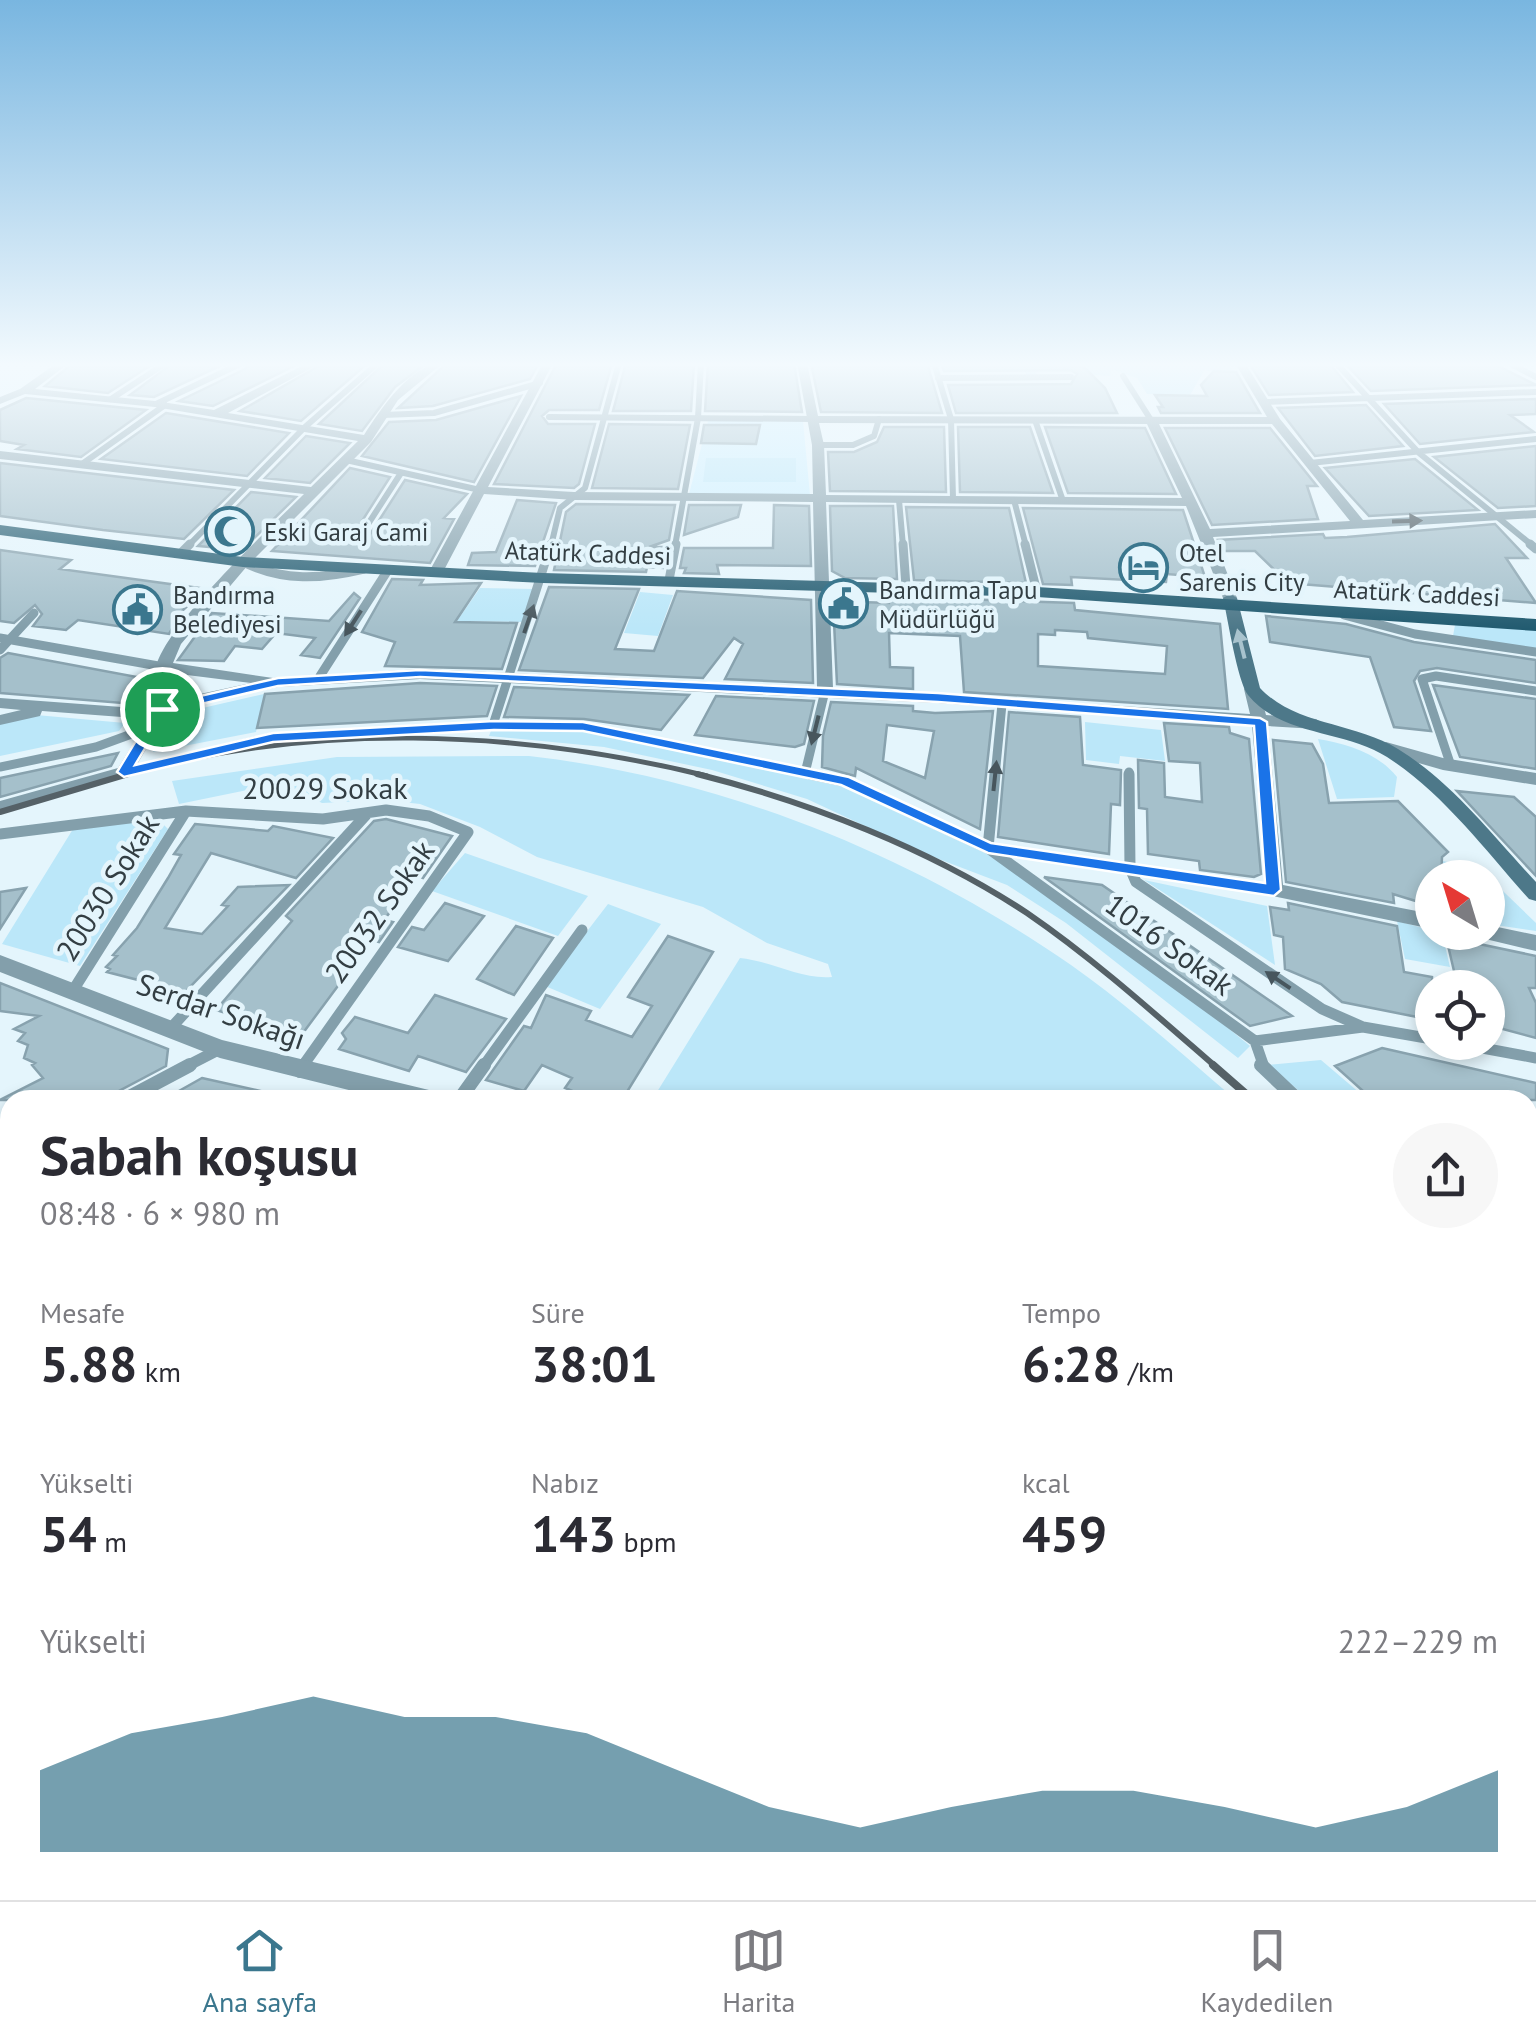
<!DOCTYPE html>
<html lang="tr">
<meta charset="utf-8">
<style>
:root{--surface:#fff;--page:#f7f7f7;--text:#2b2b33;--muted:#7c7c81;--line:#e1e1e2;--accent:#3b778e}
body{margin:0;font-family:"PT Sans",sans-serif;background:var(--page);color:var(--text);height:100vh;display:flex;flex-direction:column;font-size:38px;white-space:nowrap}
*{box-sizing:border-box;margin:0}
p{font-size:32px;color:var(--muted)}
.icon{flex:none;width:55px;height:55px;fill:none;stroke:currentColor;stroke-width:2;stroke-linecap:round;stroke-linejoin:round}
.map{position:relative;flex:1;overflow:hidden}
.panel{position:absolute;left:0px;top:1090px;width:1538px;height:810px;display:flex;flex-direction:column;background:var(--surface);border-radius:30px 30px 0 0;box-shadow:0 5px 15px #0003}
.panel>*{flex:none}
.needle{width:65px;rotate:322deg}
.buttons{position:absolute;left:1415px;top:860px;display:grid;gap:20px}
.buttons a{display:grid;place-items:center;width:90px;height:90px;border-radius:50%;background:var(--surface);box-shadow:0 5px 15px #0003;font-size:50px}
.pin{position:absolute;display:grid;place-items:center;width:85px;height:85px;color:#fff;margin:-42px;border:5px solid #fff;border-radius:50%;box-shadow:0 2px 10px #0007}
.round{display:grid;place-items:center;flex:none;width:105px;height:105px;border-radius:52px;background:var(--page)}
.headline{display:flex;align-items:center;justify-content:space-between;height:170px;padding:0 40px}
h1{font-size:55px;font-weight:700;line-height:75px}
.metrics{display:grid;grid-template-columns:repeat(3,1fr);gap:15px;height:170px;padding:10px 40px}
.metrics div{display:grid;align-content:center}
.metrics b{font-size:50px;font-weight:700}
.metrics small{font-size:28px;font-weight:400}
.metrics p{font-size:28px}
.chart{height:280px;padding:20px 40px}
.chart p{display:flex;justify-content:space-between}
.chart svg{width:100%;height:180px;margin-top:10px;fill:var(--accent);opacity:.7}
.dock{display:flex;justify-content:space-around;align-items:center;height:140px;border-top:2px solid var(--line);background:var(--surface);font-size:28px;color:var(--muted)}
.dock a{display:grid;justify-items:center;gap:5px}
.dock .on{color:var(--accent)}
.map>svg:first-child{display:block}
.built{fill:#cbefff}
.green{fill:#bbe7f9}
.building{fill:#a5c0cb;stroke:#88a2ae;stroke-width:2.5;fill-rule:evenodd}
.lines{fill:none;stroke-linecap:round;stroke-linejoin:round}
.service-far4{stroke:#839fab;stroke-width:6}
.service-far3{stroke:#839fab;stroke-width:9}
.service-far2{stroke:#839fab;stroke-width:11}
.service-far1{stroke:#839fab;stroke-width:14}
.service{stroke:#839fab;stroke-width:18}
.minor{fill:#839fab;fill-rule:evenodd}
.secondary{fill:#4d7889;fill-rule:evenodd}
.primary{fill:#225b70;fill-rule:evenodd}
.rail-far2{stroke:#556167;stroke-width:5}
.rail-far1{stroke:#556167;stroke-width:6}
.rail{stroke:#556167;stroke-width:8}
.oneway{fill:#47565d}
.oneway2{fill:#a8c3ce}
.route{fill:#1a73e8;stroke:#fff;stroke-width:2.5;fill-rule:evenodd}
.labels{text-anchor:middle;stroke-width:9;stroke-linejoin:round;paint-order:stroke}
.far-poi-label{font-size:25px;fill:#333e43;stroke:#e4f5fc;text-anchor:start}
.far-street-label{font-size:25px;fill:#333e43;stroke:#e4f5fc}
.street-label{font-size:30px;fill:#333e43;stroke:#e4f5fc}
</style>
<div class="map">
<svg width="1536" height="1900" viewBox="0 0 1536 1900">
<rect width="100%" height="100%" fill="#e4f5fc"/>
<path class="built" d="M708 421H803L810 495 689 494Z"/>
<path class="green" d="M1029 363H1228L1232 371H1206L1207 366 1190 395 1147 394 1137 378 1111 369 1110 376 1077 374 1075 365H1035L1037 375H1026L1023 365Z
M706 458H796V482H703Z
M480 588 535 589 524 622 457 621Z
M640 592 673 595 658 636 624 633Z
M1455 625 1536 630V651L1453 636Z
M264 694 256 732 153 752 158 736 182 720 178 717 185 712Z
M36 715 125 723 119 731 0 756V723Z
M1085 722 1161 730 1165 761 1120 756 1119 764 1086 760Z
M492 728 582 730 805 773 890 803 1007 864 1171 981 1250 1046 1238 1058 1066 923 1007 885 923 853 807 799 712 770 604 747 489 736Z
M1318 739C1347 744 1378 753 1397 777L1394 797 1337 799Z
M529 756C722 778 911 854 1071 965 1129 1006 1182 1054 1236 1100H652L740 958C771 961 802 980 832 977L828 964 767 943 703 907 537 857 480 827 420 804 384 800 322 803 282 783 179 804 172 781 337 757Z
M157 818 168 829 80 966 2 944 73 829Z
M465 853 588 896 558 936 432 891Z
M1438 860 1480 869 1536 923V931L1488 924V878L1448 877 1449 870Z
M1144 880 1267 906 1275 965Z
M608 904 661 924 600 1009 545 986Z
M1397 921 1442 933 1450 967 1405 959Z
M1321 1060 1368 1100H1310L1268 1065Z
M10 1505V1639L9 1640 0 1619V1512Z
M1528 1729 1536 1739V1900H1476L1469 1890H1528Z"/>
<path class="building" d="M73 363H154L108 393 45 386Z
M173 363H226L154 397 130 395Z
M249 363H300L213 406 179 401 245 369Z
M324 363H368L301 421 240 411Z
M385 363H427L395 387 362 431 319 424Z
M447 363H539L530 379 433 406 398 408Z
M557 363H612L599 410H549L542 416 548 424H595L579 484 574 488 494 484Z
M626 363H694L691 411H613Z
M708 363H794L802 412 705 411Z
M811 363H927L942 413 821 412Z
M941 363 1083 366 1105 388 1117 413H956L948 385 1071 384 1077 374 1071 370 944 371Z
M1249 363H1329L1353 392 1269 395Z
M1345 363H1492L1536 385 1371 391Z
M1214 371 1236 372 1260 413H1161L1158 407H1163L1155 395 1207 396 1201 385Z
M521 396 474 482 362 456 389 422 436 420Z
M26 398 146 410 81 457 17 449 24 445 0 441V410Z
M1536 399V414L1510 415 1534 432 1420 444 1384 404Z
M1366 405 1403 446 1315 456 1278 408Z
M166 413 289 433 247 476 101 459Z
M609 424 690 425 678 489 592 488Z
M704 425H760L756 444 701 443Z
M884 427H944L946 492 830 491 828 452H854L877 442Z
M958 427H1030L1053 493 960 492Z
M1045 427 1145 428 1176 494 1068 493Z
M1165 428H1270L1317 486H1307L1318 519 1212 525Z
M306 436 350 443 310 483 265 478Z
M1536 446V506L1498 508 1434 457Z
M1415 459 1478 510 1369 516 1325 468Z
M0 463 234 490 184 539 103 530 0 516Z
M350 468 390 477 355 532 360 542 367 539 405 480 467 494 444 518 454 519 430 563 272 551Z
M251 492 296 497 242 550 198 546Z
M517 500 556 503 535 566 468 565 472 553 496 552Z
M576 504 675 505 669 540 649 547H667L663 568 647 567 646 572 554 570 566 512Z
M689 505H741L738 517 684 535Z
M774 505 809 506 811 566 717 565 719 574 684 573 686 568H680L684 548H773Z
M830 506H893L897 579 845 578 832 571Z
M906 507 1009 508 1026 583 914 580Z
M1023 508 1183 510 1205 577 1167 574 1166 582 1071 577 1072 585 1043 584Z
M1495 524 1527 558H1506L1536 603 1288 583 1255 551H1222L1218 540 1323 534 1325 538 1347 537Z
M0 550 71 560 60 569 206 589 183 610 169 634 78 620 66 630 33 626 42 614 35 605 14 623 0 621Z
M392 579 423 580 420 585 481 583 455 622 517 623 502 669 385 666 395 642 362 632Z
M549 587 639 589 615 649 654 651 677 591 811 600 813 683 725 679 743 644 734 638 703 678 519 670Z
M354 593 360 598 320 658 301 655 315 638 276 633 262 649 235 646 224 661 178 660 212 613 329 621Z
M878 596 1074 603 1075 610 1220 624 1228 709 964 692 960 636 889 633 890 667 913 668V689L837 684 833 601 890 603ZM1055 630 1087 632 1088 638 1167 646 1165 674 1038 666V634L1055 635Z
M1266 616 1346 624 1414 642 1536 660V683L1437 668 1420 671 1414 681 1431 731 1394 727 1370 657 1270 642Z
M8 653 153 680 154 686 135 704 0 693V658Z
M420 683 497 686 487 716 257 728 265 694Z
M1433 685 1536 699V769L1460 757Z
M514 687 689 695 661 730 584 719 504 717Z
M716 696 814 701 804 744 795 747 695 735Z
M831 702 913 706V711L935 713 993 711 980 829 856 768 855 776 822 767 823 736ZM887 725 934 731 925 778 883 761Z
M1009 712 1080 717 1083 765 1121 770 1120 805 1111 804 1109 854 998 837Z
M1164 723 1229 727 1230 733 1249 739 1261 874 1254 877 1200 870 1199 861 1148 854 1147 809 1139 808 1138 760 1164 763 1165 797 1202 802 1200 763 1169 761Z
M1273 740 1312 744 1323 764 1329 803 1398 801 1448 852 1442 857 1441 878H1432V906L1393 894 1394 903 1286 882Z
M118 753 111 766 0 797V778Z
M1457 791 1514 797 1536 817V876Z
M386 819 452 836 423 878 417 876 384 920 393 922 379 942 372 940 300 1037 216 1010 292 921 286 916 374 821Z
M195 824 268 831 273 826 333 838 296 878 211 853 165 928 202 934 228 906 222 905 238 887 289 885 185 992 107 972 110 969 106 967 117 956 113 955 137 928 168 878 181 855 174 854Z
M1044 877 1102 885 1292 1016 1250 1026Z
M26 888 0 929V892Z
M445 903 484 916 448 961 398 947 412 927 424 930Z
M1288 903 1397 926 1404 972 1432 977V1020L1342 1002 1321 984 1285 969 1283 937 1274 935 1270 907 1289 910Z
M516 926 553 938 514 995 477 979Z
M668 936 713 952 622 1100H594L565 1088 572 1078 542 1065 524 1091 486 1080 524 1026 531 1028 546 995 591 1011 586 1020 632 1037 652 1006 628 997Z
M1446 937 1536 956V988H1529L1536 1003V1038L1488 1025V988H1458Z
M0 983 168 1049 166 1066 119 1091 114 1100H0L43 1078 32 1065 35 1063 24 1058 28 1045 18 1041 25 1033 14 1029 39 1016 0 1011Z
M435 995 506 1019 466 1072 418 1056 409 1071 339 1049 346 1039 342 1033 355 1017 408 1033Z
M1382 1048 1536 1083V1100H1420L1411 1095 1406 1100H1373L1335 1066Z
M202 1078 269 1093 268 1100H163Z"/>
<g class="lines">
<path class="service-far4" d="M934 363 951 419 953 499
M1336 363 1419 453 1533 546
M1509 363 1536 377
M1123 376 1151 420
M938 378 1071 377
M111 399 166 363
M1263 402 1536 392
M156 404 242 363
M383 415 434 413 540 383
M549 417 813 419
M1035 420 1063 501
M818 445H853L874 436 879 419
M346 460 480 490
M1310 463 1536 439
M82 464 165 405
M899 500 903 546
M1014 500 1026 546
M361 535 401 473
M188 546 305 427 378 363
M551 546 560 508 585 488 619 363
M675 546 698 418 701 363"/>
<path class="service-far3" d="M903 544 906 587
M1025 544 1037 592
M1530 544 1536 549
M181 553 190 544
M243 562C283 582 322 579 364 569
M669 580 676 544
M1344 615 1415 634 1536 652
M0 638 164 667
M0 650 34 613
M320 676 388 570
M493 725 551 544
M1451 766 1422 679 1436 676 1536 691
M0 767 96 747 148 728
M806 769 825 691
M124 772 273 737 493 725 583 727 822 776
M1129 772V776
M995 776 1002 704"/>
<path class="service-far2" d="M810 774 844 781 988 848 1274 890
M995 774 988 848 1255 1041 1264 1067
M1129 774 1130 868 1136 882 1322 1009 1363 1027
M0 834 186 811 323 819 386 810 429 816 468 832 302 1067
M72 992 186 811
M170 1029 366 815
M1255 1041 1363 1027 1432 1039
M1450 1042 1536 1058
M185 1067 220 1049
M483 1067 582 930"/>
<path class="service-far1" d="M1261 1065 1298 1100
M300 1071 304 1065
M124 1100 190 1065
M459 1100 484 1065
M0 1165 10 1160
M1528 1278 1536 1284"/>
<path class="service" d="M306 1890 309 1900
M848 1890 854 1900"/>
<path class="minor" d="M57 363H69L35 389 155 401 214 410 308 363H321L228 413 364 435C380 410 411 363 443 363L398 400 371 442 248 565 181 644 173 663 273 678 420 669 817 687 813 502 574 500 484 494 443 572 431 575 429 572 543 363H553L488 487 574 492 813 494 812 445 797 363H807L818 416 1267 417 1235 363H1245L1280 419 1363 520 1536 510V518L1213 537 1237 598 1230 602 1223 598 1186 506 826 502 833 688 1250 714 1244 689 1246 685H1258L1266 715 1316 719 1324 724 1316 729 1268 726 1283 885 1432 914V929L1267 895 1252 725 938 703 420 679 278 687 169 711 130 776 0 813V801L118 768 151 715 135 718 42 711 40 716 0 725V715L21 710 0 708V698L135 708 158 703 161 698C159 689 154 676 156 667 166 624 270 528 304 494L0 459V451L311 487 358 441 155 407 25 394 0 404V397L20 389ZM819 423 1147 424 1182 498 826 495 824 445ZM1159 424H1272L1350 521 1210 529ZM171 673 251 683 177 699Z
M1386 742 1443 758 1536 773V785L1443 770 1380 752V744Z
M1488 925 1536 935V951L1477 937 1474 932H1488Z
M0 955 222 1040 429 1090 437 1093 440 1100H389L220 1058 0 972Z
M10 1345V1373L0 1377V1349Z
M10 1668V1704L0 1708V1672Z
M515 1890H557L553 1900H511Z
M1423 1890H1460L1464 1900H1427Z"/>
<path class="secondary" d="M1230 594 1237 598 1260 688C1296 726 1354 722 1398 749 1452 782 1493 836 1536 882V901L1529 899C1485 850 1443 793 1387 757 1345 730 1281 736 1248 695 1237 680 1228 619 1223 598Z
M1536 1498V1533L1528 1536V1501Z
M1170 1890H1210L1206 1900H1166Z"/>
<path class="primary" d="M0 525 243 557 543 573 1037 587 1536 619V631L1037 597 543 583 243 567 0 535Z"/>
<path class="rail-far2" d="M120 776C310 722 516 729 707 776"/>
<path class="rail-far1" d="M697 774C809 802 930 849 1027 913 1094 959 1155 1014 1216 1067
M0 812 128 774"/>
<path class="rail" d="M1213 1065 1253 1100
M1528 1338 1536 1345"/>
</g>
<defs><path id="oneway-solid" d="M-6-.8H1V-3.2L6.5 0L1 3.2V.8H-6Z" transform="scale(2.5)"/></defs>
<g class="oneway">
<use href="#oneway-solid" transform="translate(1407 521) rotate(-2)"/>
<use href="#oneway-solid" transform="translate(529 619) rotate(-71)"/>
<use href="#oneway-solid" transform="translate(353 623) rotate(123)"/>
<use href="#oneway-solid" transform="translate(815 730) rotate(104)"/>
<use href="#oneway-solid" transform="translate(995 776) rotate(-84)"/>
<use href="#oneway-solid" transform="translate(1278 980) rotate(-146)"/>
</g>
<use class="oneway2" href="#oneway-solid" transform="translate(1241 644) rotate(-104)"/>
<linearGradient id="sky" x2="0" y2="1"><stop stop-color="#79b6e0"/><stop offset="0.58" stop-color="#f3fafe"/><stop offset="1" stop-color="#f3fafe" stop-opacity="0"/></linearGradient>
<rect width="1536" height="629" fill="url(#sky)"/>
<path class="route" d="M420 670 938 693 1260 718 1267 722 1281 890 1274 896 988 853 841 785 583 731 494 730 273 742 124 777 117 772 157 706 278 678ZM420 677 938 702 1254 726 1265 883 991 843 849 777 583 722 494 721 273 733 135 765 167 712 278 686Z"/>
<defs>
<symbol id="mosque-ring" viewBox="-11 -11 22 22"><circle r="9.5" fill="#e4f5fc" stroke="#3b778e" stroke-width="1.5"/><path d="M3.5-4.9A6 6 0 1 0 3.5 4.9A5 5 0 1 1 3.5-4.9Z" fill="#3b778e"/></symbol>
<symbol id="hotel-ring" viewBox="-11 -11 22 22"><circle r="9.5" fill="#e4f5fc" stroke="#3b778e" stroke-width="1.5"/><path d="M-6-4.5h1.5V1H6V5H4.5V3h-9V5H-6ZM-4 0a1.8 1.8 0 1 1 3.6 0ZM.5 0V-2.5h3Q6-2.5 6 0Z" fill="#3b778e"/></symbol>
<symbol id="civic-ring" viewBox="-11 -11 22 22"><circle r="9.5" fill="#e4f5fc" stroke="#3b778e" stroke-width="1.5"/><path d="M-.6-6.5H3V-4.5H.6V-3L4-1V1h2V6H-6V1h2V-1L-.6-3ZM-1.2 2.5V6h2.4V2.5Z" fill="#3b778e"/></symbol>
</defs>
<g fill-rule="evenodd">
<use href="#mosque-ring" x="202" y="504" width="55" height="55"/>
<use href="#hotel-ring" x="1116" y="540" width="55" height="55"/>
<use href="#civic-ring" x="816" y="576" width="55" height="55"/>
<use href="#civic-ring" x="110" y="582" width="55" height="55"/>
</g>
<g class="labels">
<g class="far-poi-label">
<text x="264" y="541">Eski Garaj Cami</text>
<text x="1179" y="562">Otel<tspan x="1179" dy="29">Sarenis City</tspan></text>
<text x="879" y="599">Bandırma Tapu<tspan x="879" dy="29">Müdürlüğü</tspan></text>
<text x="173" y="604">Bandırma<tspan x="173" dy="29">Belediyesi</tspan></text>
</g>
<g class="far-street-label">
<text transform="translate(588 553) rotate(2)" y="9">Atatürk Caddesi</text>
<text transform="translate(1417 593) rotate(3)" y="9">Atatürk Caddesi</text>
</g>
<g class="street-label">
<text x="325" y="799">20029 Sokak</text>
<text transform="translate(108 888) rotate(-58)" y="10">20030 Sokak</text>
<text transform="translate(380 912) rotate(-55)" y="10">20032 Sokak</text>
<text transform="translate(1169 945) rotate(36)" y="10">1016 Sokak</text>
<text transform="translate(221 1012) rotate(19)" y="10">Serdar Sokağı</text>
</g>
</g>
</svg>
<div class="buttons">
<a><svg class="needle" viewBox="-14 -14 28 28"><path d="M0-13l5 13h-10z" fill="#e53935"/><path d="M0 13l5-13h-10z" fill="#7c7c81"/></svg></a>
<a><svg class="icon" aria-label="locate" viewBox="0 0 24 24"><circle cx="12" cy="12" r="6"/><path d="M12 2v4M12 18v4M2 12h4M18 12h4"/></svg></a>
</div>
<div class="pin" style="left:162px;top:709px;background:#1e9e55"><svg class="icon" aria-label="arrive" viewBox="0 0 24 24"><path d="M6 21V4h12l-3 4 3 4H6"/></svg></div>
<section class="panel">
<div class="headline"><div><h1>Sabah koşusu</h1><p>08:48 · 6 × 980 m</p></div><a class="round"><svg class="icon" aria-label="share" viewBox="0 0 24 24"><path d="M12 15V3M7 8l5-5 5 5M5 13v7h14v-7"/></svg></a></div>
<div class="metrics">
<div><p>Mesafe</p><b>5.88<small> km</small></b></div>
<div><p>Süre</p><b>38:01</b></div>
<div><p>Tempo</p><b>6:28<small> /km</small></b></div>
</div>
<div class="metrics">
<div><p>Yükselti</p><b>54<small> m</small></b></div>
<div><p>Nabız</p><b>143<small> bpm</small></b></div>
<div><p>kcal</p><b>459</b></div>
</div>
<div class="chart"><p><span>Yükselti</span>222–229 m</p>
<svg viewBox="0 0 160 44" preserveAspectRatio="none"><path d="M0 44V24L10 15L20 11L30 6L40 11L50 11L60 15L70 24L80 33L90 38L100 33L110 29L120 29L130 33L140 38L150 33L160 24V44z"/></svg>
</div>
</section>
</div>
<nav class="dock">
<a class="on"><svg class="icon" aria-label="home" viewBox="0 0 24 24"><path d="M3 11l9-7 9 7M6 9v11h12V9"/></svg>Ana sayfa</a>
<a><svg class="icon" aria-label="map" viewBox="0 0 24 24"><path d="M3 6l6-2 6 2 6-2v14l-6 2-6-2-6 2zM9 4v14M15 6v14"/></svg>Harita</a>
<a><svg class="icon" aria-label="saved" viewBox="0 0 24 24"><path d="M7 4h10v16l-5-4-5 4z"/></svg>Kaydedilen</a>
</nav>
